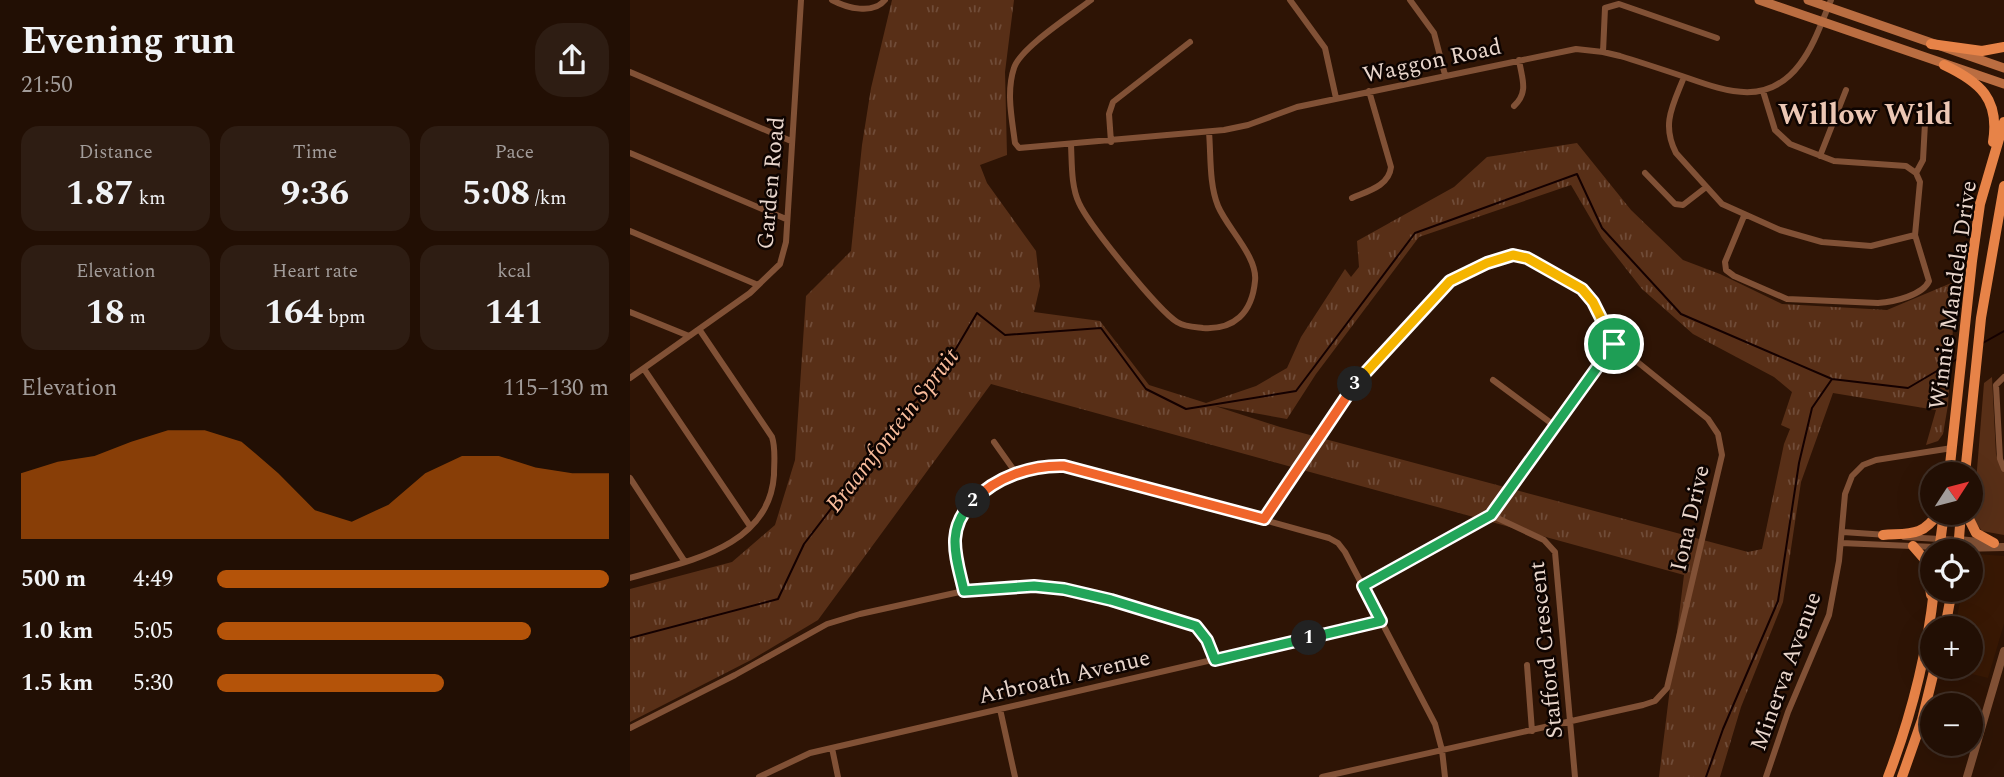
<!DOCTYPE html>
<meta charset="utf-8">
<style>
:root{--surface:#220f04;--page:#2e1d13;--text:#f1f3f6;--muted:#a29c9a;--line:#3f2f26;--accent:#b45309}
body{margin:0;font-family:Spectral,serif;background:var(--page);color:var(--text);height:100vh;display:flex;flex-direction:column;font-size:26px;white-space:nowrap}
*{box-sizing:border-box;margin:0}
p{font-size:23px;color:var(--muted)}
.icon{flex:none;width:38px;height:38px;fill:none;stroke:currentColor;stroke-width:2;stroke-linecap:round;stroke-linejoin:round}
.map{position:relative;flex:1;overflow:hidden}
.details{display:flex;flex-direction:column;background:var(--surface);width:630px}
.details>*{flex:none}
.needle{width:46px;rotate:54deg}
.tools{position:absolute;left:1290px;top:462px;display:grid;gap:14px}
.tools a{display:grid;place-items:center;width:63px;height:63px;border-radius:50%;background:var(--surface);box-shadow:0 7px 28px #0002,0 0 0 2px var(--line);font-size:35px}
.pin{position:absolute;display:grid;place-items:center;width:60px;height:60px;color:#fff;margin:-30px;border:4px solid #fff;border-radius:50%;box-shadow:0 2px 7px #0007}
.km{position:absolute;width:35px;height:35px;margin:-18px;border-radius:50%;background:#222;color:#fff;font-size:19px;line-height:35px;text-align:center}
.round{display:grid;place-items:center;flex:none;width:74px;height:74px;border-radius:28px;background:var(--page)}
.summary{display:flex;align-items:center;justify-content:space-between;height:119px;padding:0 21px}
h1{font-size:38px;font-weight:700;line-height:52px}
.metrics{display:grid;grid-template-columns:repeat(3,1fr);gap:10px;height:119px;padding:7px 21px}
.metrics div{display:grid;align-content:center;border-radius:18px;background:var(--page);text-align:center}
.metrics b{font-size:35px;font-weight:700}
.metrics small{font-size:19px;font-weight:400}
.metrics p{font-size:19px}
.chart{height:196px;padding:14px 21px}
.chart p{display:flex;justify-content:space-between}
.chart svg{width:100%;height:126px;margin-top:7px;fill:var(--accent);opacity:.7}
ul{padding:0 21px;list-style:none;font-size:23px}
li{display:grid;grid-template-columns:112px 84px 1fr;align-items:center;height:52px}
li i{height:18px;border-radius:9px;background:var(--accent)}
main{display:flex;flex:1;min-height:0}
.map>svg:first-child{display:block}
.built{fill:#381804}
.grass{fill:#582f17}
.park{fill:url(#park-tufts);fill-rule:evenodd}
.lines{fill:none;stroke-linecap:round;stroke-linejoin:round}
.stream{stroke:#140000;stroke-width:2}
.minor{stroke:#815136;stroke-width:6}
.tertiary{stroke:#815136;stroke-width:8}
.secondary{stroke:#ba6d41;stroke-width:9}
.primary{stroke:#e78348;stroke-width:10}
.split-1-casing{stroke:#fff;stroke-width:14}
.split-2-casing{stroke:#fff;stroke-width:14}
.split-3-casing{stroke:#fff;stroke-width:14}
.split-4-casing{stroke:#fff;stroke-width:14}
.split-1{stroke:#22a559;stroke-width:9}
.split-2{stroke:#22a559;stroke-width:9}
.split-3{stroke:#f0652b;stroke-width:9}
.split-4{stroke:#f5b400;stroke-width:9}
.labels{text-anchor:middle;stroke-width:5;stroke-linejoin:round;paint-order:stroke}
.street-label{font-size:23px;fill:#e9d6cc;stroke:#0e0401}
.water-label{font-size:24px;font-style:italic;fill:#fabd9c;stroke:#0e0401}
.district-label{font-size:30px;font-weight:bold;fill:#ecc7b4;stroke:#0e0401}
</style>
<main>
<section class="details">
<div class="summary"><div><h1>Evening run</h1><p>21:50</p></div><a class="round"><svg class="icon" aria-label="share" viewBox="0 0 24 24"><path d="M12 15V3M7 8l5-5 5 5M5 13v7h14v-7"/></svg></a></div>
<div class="metrics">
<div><p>Distance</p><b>1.87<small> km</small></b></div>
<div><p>Time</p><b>9:36</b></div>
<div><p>Pace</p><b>5:08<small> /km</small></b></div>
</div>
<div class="metrics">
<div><p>Elevation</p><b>18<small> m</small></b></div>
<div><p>Heart rate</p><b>164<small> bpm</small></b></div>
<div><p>kcal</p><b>141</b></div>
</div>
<div class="chart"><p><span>Elevation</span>115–130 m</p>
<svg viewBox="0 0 160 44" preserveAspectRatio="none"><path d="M0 44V21L10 17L20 15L30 10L40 6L50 6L60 10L70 21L80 34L90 38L100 32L110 21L120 15L130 15L140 19L150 21L160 21V44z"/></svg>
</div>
<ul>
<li><b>500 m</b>4:49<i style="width:100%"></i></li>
<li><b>1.0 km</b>5:05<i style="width:80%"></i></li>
<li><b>1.5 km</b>5:30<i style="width:58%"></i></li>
</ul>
</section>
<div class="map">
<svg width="1374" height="777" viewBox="0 0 1374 777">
<defs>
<pattern id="park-tufts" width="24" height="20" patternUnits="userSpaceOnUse" patternTransform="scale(1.75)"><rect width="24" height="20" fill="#582f17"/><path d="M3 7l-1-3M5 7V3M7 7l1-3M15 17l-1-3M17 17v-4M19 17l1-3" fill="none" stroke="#704c38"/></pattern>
</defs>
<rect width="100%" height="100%" fill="#2e1405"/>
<path class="built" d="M1346 554 1374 556V624L1358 678 1318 668 1340 667V628H1325L1332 590H1340L1341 556Z"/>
<path class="grass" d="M1362 377 1366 454 1368 461 1374 470V535L1352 531 1343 519 1354 383Z"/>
<path class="park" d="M262 0H384L375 72 377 155 350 165 357 183 406 251 410 286 404 312 470 321 519 385 576 403 626 386 657 368 671 337 715 269 721 277 729 267 727 241 824 187 857 157 947 143 1001 210 1053 260 1090 274 1152 304 1257 310 1326 281 1318 405 1313 434 1308 441 1296 445 1306 410 1203 393 1171 482 1153 602 1111 707 1090 777H1029L1054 575 361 384 188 620 121 660 0 722V589L102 562 145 525 165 460 176 296 221 251 232 145 241 88ZM941 185 972 238 1012 289 1063 334 1144 377 1162 392 1151 425 1160 429 1154 444 1132 549 1118 552 650 427 585 406 657 419 686 374 789 237Z"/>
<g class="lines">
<path class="stream" d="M1351 344 1374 331
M0 638 148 599 174 544 279 407 311 374 347 313 375 335 471 328 516 389 556 409 666 391 785 233 947 174 972 228 1051 314 1202 379 1278 388 1329 358
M1076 777 1093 729 1148 601 1169 463 1182 408 1202 379"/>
<path class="minor" d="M202 0C217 8 243 15 255 0
M461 0C443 14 390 48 384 68 376 92 382 119 385 143L389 148 594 130 618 125 667 107 946 49 973 52 990 56C1010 62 1031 69 1052 76 1095 91 1137 108 1170 64 1184 46 1192 21 1201 0
M660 0 695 48 706 98
M780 0 804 33 815 75
M975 8 989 4 1087 38
M973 52 975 8
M0 72 161 141
M1054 77C1043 105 1031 124 1046 153L1092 204 1150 230 1192 242 1241 246 1285 235
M1133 91 1145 130 1160 144 1204 161 1276 166 1286 173
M884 106C899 92 892 79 889 60
M481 142 479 114 483 102 560 42
M441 145C442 164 441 186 449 203 459 225 528 310 547 322 555 327 564 327 573 328 604 330 622 313 625 281 628 257 597 228 588 206 579 184 581 155 579 132
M0 153 156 219
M1190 156 1216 90
M1015 173 1045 204 1053 205 1075 188
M1286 173 1293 160 1295 123
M722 198C738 191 759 186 761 167L739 91
M1114 216 1095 262 1096 270 1104 276 1157 299 1248 303C1264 302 1293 295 1299 281L1285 235 1290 182 1286 173
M0 231 128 285
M0 312 59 336
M14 369 120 526
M1374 377 1366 385 1370 459 1374 469
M0 378 120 293 150 264 156 242 171 0
M863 380 925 426
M364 442 386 473
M0 478 55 562
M861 515 914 540 925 552 945 777
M634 519 727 381 778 324 826 276 857 263 883 255 897 259 952 289 963 302 984 343 1078 419 1088 434 1092 455 1037 688 1025 701 1013 705 692 777
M1213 532 1257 535
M1274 537 1328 540
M1211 543 1328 548
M0 578C57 561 139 548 144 475 144 462 146 449 142 437L69 329
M733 586 861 515 984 343
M334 591C330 573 322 552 325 533 331 483 406 462 447 468L699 538 708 543 715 552 805 724 812 750 815 777
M897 665 902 731
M370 709 385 777
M0 728 105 675 197 624 230 614 334 591 404 586 434 589 481 599 566 627 577 640 585 660
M202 748 208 777
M129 777 180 753 751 621
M1136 777 1158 712 1199 615 1209 561 1215 494 1222 476 1233 465 1246 460 1322 448"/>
<path class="tertiary" d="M1328 540 1360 543
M1328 548 1374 547
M1337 777 1374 651"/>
<path class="secondary" d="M1129 0 1374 84
M1178 0 1374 68"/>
<path class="primary" d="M1301 44 1352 51 1374 47
M1314 65C1350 82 1370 99 1363 142
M1319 474 1342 261 1350 204 1374 122
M1335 474 1351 318 1374 186
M1336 513 1346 533 1364 543
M1253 535C1279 533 1293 537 1308 513
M1283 546 1297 562 1301 595
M1309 551 1314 513
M1328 551 1331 513
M1315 628 1322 590
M1258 777C1281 717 1297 654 1304 590
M1272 777 1292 720 1305 667"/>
</g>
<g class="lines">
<defs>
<path id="split-1" d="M679 638 751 621 733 586 861 515 984 344"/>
<path id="split-2" d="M343 501C315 530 326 556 334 591L404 586 434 589 481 600 566 626 577 640 585 660 679 638"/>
<path id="split-3" d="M343 501C366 477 401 465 434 466L634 519 725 384"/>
<path id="split-4" d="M725 384 820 281 857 263 883 255 897 258 952 289 963 302 984 344"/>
</defs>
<use href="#split-1" class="split-1-casing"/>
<use href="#split-2" class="split-2-casing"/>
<use href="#split-3" class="split-3-casing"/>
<use href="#split-4" class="split-4-casing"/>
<use href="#split-1" class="split-1"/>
<use href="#split-2" class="split-2"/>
<use href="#split-3" class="split-3"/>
<use href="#split-4" class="split-4"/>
</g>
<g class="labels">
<g class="street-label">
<text transform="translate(802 60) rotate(-12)" y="8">Waggon Road</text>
<text transform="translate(140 183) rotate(-85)" y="8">Garden Road</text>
<text transform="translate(1322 295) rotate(-82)" y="8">Winnie Mandela Drive</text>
<text transform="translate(1059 518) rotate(-77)" y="8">Iona Drive</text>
<text transform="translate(915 650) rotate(-96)" y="8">Stafford Crescent</text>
<text transform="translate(1155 671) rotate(-70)" y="8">Minerva Avenue</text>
<text transform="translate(434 676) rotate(-13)" y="8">Arbroath Avenue</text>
</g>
<g class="water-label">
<text transform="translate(262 430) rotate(-52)" y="8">Braamfontein Spruit</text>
</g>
<g class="district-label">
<text x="1235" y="124">Willow Wild</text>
</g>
</g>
</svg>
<div class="tools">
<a><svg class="needle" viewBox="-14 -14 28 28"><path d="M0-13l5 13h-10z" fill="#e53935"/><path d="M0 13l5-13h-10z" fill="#a29c9a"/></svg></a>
<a><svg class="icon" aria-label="locate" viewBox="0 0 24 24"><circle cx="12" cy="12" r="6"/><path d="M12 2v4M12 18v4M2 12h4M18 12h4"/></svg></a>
<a>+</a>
<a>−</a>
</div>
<div class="pin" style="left:984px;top:344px;background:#1e9e55"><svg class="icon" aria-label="arrive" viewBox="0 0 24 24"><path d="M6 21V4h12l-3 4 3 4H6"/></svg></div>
<b class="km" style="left:679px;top:638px">1</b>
<b class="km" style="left:343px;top:501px">2</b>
<b class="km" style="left:725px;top:384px">3</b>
</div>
</main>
